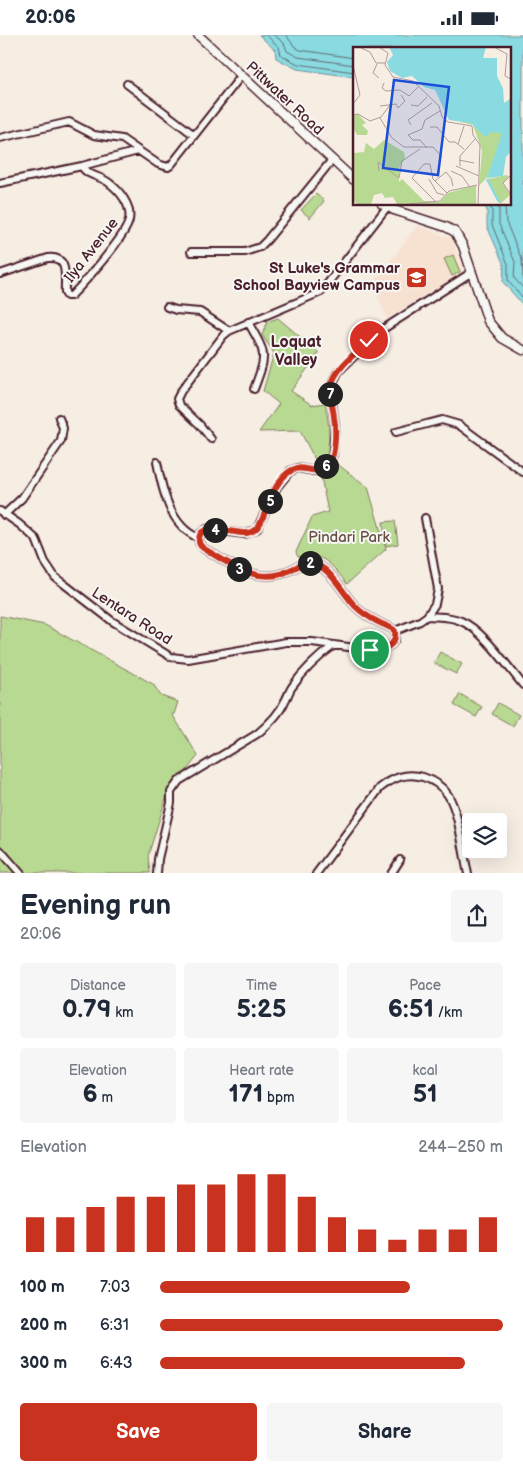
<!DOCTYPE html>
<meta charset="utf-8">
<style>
:root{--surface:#fff;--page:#f6f6f7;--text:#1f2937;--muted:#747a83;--accent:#c8321e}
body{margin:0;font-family:"Balsamiq Sans",sans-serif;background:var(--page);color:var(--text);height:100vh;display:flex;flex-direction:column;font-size:19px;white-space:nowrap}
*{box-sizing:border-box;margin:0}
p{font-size:16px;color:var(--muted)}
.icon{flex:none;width:28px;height:28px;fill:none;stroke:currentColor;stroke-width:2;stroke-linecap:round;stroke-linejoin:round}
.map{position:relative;height:838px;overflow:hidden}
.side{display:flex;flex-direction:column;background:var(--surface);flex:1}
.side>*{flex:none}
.fabs{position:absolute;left:462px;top:778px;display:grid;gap:10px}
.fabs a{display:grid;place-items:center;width:45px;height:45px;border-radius:5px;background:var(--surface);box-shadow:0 5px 20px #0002;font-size:25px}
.pin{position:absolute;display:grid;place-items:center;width:42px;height:42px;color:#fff;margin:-21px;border:2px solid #fff;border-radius:50%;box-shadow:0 1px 5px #0007}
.km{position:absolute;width:25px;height:25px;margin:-12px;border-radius:50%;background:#222;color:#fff;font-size:14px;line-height:25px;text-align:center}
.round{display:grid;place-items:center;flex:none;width:52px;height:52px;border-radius:5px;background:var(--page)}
.summary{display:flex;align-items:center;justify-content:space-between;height:85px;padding:0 20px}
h1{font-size:28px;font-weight:700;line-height:38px}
.stats{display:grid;grid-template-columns:repeat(3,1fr);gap:8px;height:85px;padding:5px 20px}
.stats div{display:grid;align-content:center;border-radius:5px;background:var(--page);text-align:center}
.stats b{font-size:25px;font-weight:700}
.stats small{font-size:14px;font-weight:400}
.stats p{font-size:14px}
.chart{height:140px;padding:10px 20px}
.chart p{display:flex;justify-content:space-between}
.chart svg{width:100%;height:90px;margin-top:5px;stroke:var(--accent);stroke-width:6}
.primary-button{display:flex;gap:10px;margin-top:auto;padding:10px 20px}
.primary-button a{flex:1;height:58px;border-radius:5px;background:var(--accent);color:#fff;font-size:20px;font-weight:700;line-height:58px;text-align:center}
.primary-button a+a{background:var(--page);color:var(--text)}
ul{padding:0 20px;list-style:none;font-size:16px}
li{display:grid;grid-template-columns:80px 60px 1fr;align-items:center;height:38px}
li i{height:12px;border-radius:6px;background:var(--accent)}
.status{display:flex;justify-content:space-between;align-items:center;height:35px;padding:0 25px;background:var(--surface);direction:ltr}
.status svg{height:14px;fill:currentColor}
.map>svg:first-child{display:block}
.built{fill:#f7e2d1}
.green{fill:#b8d992;stroke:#817c5e}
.water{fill:#89dbe1;stroke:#709098}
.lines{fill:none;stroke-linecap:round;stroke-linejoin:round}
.shore{stroke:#636a74;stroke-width:1}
.minor-casing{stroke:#4a1f2b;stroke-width:10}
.major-casing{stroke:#4a1f2b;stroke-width:11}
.minor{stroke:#f6f6f2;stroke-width:6}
.major{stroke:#f6f6f2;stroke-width:8}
.route-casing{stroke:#fff;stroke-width:10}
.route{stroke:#c8321e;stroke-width:6}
.labels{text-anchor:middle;stroke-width:4;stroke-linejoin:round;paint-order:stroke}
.street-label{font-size:15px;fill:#4a1f2b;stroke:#f6f6f2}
.poi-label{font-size:15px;font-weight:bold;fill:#4a1f2b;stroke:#f6f6f2;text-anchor:end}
.park-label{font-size:15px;fill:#664e45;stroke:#f6f6f2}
.neighbourhood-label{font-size:16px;font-weight:bold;fill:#4a1f2b;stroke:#f6f6f2}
.inset-river{fill:none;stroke:#89dbe1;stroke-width:2.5}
.inset-road{fill:none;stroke:#b19b99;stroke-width:1}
.view{fill:#1d4ed8;fill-opacity:0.15;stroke:#1d4ed8;stroke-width:2.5}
.inset-edge{fill:none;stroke:#4a1f2b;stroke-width:2.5}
</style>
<div class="status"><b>20:06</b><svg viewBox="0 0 49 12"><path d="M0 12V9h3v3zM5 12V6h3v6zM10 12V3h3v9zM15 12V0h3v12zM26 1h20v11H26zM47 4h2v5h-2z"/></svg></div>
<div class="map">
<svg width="523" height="839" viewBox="0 0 523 839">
<rect width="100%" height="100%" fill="#f6ede3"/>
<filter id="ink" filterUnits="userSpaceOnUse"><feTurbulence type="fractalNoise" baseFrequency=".02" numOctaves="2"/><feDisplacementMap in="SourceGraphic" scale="10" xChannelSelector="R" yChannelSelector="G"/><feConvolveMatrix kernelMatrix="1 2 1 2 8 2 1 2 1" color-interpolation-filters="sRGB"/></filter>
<g filter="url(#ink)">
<path class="built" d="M417 191 452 203 463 237 387 284 373 248Z"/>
<path class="green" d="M316 159 324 166 310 183 301 175Z
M453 220 460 237 452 241 444 224Z
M278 283 319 318 291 356 312 370 325 368C328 383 335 423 318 430L300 396 259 397 279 369 263 356 274 318 262 300 267 287Z
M337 429 368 452 386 514 347 549C333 531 323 516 298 522L296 517 312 482 328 477 321 442 329 438Z
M395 486 398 509 386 511 383 487Z
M0 581 45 590 153 649 161 661 178 667 174 679H172L198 721 167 760 148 821 150 838H0Z
M440 617 462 629 456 639 434 628Z
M460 659 482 672 476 682 454 670Z
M498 668 519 680 513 691 492 679Z"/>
<path class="water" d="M259 0H523V270L503 247 504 230 487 191V175L483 169H509V14H354V42L297 34 276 23 275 15Z"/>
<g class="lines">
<path class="shore" d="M266 0 279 12 281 20 298 29 354 37
M274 0 284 8 287 16 298 22 354 30
M286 0 294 11 300 15 354 23
M489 169 492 175V190L508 229V246L523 263
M497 169 499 174V189L515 227 514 243 523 253
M505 169 506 187 522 225 523 242"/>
<defs>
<path id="minor" d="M127 49 194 100
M0 103 69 87 94 100 122 104 158 129 168 132 171 130 241 41
M0 148 82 131 138 116
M191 217H245L260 212 267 205 332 125
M0 239 48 223C70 221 64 243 65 258L67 261H71C83 249 127 200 129 185 132 170 119 155 108 147 100 141 85 140 82 131
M167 272 176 275 200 277 229 296
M248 287C267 320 267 319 254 354
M396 397 442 385 459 390 523 437
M211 404 200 390 179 370 177 364 181 356 223 301 229 296 321 257 387 172
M157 427C162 454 170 492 199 503
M0 476 19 489 36 504 45 527 55 542 112 586 171 622 188 624 286 607H312L370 615 384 613 391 610 395 605V596
M4 480 22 463 61 406 63 393 59 383
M425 483 438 554 435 569 427 581
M395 596C390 591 385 591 378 587 370 583 363 579 356 572 344 560 330 532 314 529 301 527 292 535 281 539 252 547 227 527 203 513L199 508V503L201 498 207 494 245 499 257 494 277 452 290 436 298 433 315 436 327 431 333 420 335 390 330 353 339 336 380 296 472 237
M395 596 420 586 427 581C438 582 451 581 461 586 482 594 508 632 523 650
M0 815 21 839
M157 839 158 824 171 768V757L179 746 257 699C268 690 279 680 285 666 288 661 289 656 292 652 304 635 318 622 334 610
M316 839 380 753C393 743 406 737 423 742 433 745 442 751 448 760 459 777 463 817 468 839
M391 839 400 825"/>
<path id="major" d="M198 0 354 145
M382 169 394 175 446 192 455 197 463 211 488 286 502 303 523 315"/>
</defs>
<use href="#minor" class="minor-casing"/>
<use href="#major" class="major-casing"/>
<use href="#minor" class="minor"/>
<use href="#major" class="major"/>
</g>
</g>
<g class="lines" filter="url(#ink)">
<defs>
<path id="route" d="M369 305C356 318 338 331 332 348 328 359 333 371 334 382 336 392 336 418 330 427 319 445 304 428 292 435 275 444 268 471 261 487 258 493 254 497 247 498 235 500 202 485 199 503 198 508 200 511 203 513 227 527 252 547 281 539 292 535 301 527 314 529 330 532 344 560 356 572 363 579 370 583 378 587 385 591 390 591 395 596 397 613 383 614 370 615"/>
</defs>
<use href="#route" class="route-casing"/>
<use href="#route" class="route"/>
</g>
<defs>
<symbol id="school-square" viewBox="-11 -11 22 22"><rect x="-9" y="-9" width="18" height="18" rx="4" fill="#c8321e" stroke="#f6f6f2"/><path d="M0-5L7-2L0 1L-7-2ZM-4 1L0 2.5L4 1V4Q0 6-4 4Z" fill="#fff"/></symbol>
</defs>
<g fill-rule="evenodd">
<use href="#school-square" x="404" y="230" width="25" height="25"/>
</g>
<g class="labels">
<g class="street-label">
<text transform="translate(285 63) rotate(43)" y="5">Pittwater Road</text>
<text transform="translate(91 215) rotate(-52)" y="5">Ilya Avenue</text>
<text transform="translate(132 581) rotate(33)" y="5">Lentara Road</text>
</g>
<g class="poi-label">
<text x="400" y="238">St Luke's Grammar<tspan x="400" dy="17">School Bayview Campus</tspan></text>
</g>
<g class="park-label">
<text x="349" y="507">Pindari Park</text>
</g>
<g class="neighbourhood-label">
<text x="296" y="312">Loquat<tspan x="296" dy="18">Valley</tspan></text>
</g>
</g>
<g transform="translate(353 12)">
<rect width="158" height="158" fill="#f6ede3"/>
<path d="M5 67 13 76 9 78 15 84 14 88H4L0 81V69ZM111 72 154 84 145 99 137 127 126 139 129 104 120 78 107 75ZM31 93 51 105 52 111 46 121V135L49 132 71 154 87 155 95 146 123 138V157H44L40 150 32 151 29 146 21 148 18 157H4L0 153 1 106 11 105 13 96 21 102ZM153 128 156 129 150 136 157 148 147 157 135 132Z" fill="#b8d992"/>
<path d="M36 0H133L130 11H144V29L150 41 151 56 157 52V106L153 110 150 129 134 131 149 86 139 85 132 90 118 76 96 73 82 43 71 40 59 29 49 31 37 24 34 15 40 8Z" fill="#89dbe1"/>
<path class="inset-river" d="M92 0 127 49 158 75M102 0 106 18M134 132 146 155"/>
<path class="inset-road" d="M26 0 35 6 32 18 40 30 60 34 86 59 89 70 95 75 119 79 120 88 127 98 125 157M141 0 154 7 152 29 158 32M8 1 17 5 23 16H32M24 17 20 26 26 31M0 18 7 48 0 57M31 36 29 41 33 44 47 43 56 49 65 40M58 58 65 59 74 50M27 59 43 57 45 61 52 54 48 48M0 68 5 67 17 74 28 70 37 58M27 71 39 91 51 100H80L89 110M58 78 55 73 79 56M77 80H84L96 95H102L111 102M105 97 111 79M74 101 67 93H60L55 88 69 82 72 73 87 64M106 113 121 116M103 119 126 129M107 119V109L123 91M26 124 25 115 46 131 49 114 67 102M98 124 109 129 116 139M157 129 150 136 158 148M76 132 84 146 91 148M82 134 93 125 98 131 100 139M83 155 59 131 71 117H77L80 132 94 146M56 157 87 154 96 144 124 138"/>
<path class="view" d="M41 33 96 40 85 128 30 121Z"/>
<rect width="158" height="158" class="inset-edge"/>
</g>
</svg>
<div class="fabs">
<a><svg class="icon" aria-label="layers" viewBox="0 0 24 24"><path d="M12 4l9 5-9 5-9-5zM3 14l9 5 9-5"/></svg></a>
</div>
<div class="pin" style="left:370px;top:615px;background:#1e9e55"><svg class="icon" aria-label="arrive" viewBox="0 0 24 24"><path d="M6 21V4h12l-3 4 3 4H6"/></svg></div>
<div class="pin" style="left:369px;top:305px;background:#d93025"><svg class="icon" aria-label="check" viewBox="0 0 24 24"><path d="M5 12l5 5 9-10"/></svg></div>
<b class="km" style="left:310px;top:528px">2</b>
<b class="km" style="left:239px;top:534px">3</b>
<b class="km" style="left:215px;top:495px">4</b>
<b class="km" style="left:270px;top:466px">5</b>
<b class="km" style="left:326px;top:431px">6</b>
<b class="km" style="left:330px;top:359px">7</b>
</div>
<section class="side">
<div class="summary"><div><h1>Evening run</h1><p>20:06</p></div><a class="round"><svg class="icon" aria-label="share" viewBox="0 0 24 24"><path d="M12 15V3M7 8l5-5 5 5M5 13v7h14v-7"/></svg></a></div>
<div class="stats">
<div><p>Distance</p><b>0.79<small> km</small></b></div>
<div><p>Time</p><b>5:25</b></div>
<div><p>Pace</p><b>6:51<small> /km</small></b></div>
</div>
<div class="stats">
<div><p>Elevation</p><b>6<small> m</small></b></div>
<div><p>Heart rate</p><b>171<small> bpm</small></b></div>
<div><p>kcal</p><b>51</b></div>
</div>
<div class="chart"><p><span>Elevation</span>244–250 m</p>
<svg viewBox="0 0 160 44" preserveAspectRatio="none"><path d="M5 44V27M15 44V27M25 44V22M35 44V17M45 44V17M55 44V11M65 44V11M75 44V6M85 44V6M95 44V17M105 44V27M115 44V33M125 44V38M135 44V33M145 44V33M155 44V27"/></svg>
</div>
<ul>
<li><b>100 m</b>7:03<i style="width:73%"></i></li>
<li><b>200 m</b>6:31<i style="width:100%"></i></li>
<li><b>300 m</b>6:43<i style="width:89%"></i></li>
</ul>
<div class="primary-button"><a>Save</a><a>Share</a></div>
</section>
